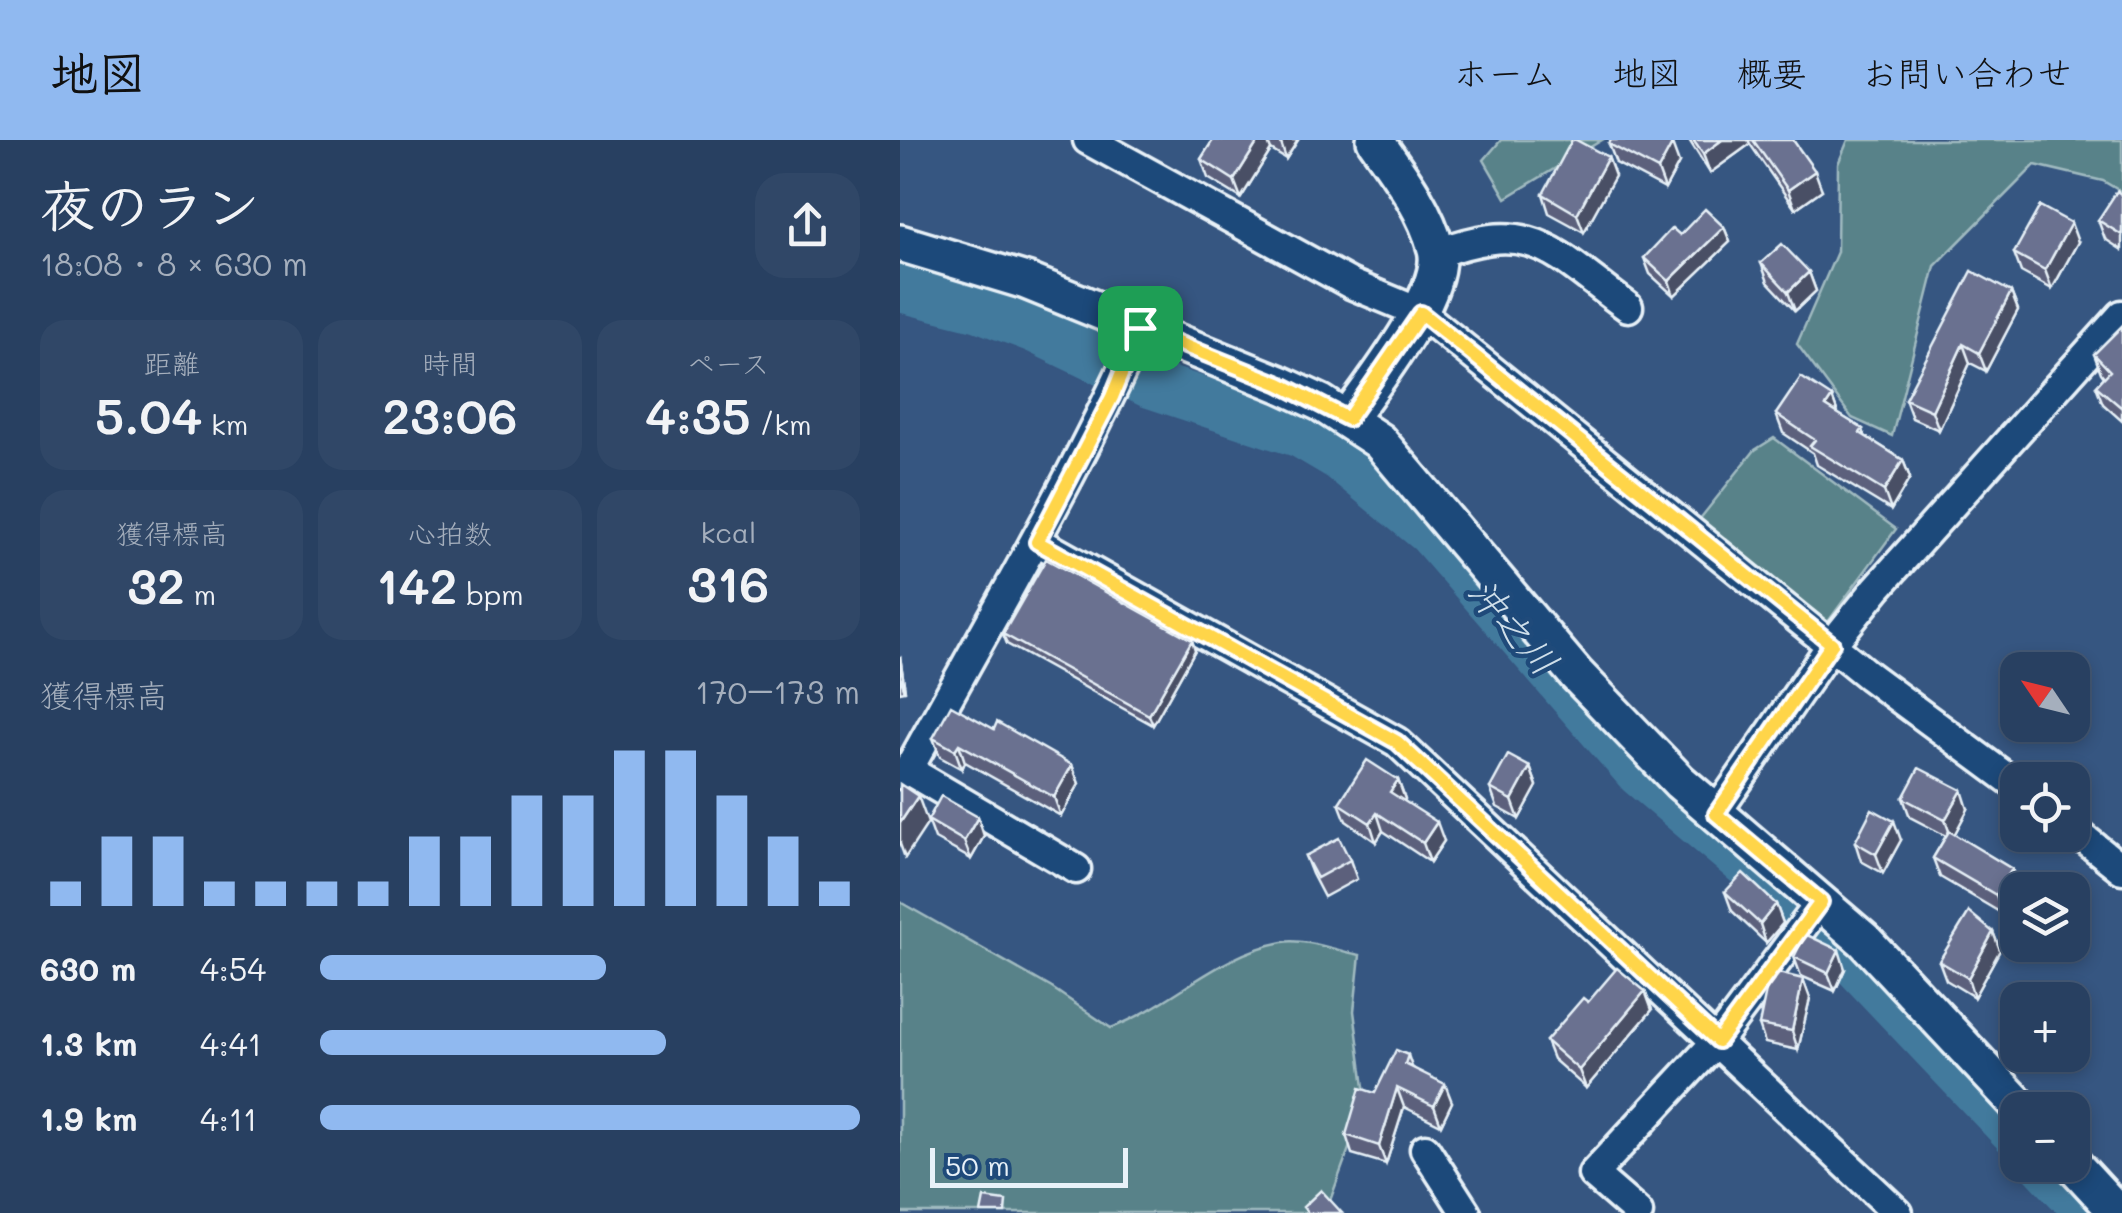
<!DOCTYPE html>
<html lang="ja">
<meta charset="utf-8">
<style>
:root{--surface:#284061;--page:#304767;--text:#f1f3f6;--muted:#a5afbd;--line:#445976;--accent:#90b9f0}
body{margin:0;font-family:Mali,"Klee One",sans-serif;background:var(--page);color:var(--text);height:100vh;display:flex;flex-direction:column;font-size:38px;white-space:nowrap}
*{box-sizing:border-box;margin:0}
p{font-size:32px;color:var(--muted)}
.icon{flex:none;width:55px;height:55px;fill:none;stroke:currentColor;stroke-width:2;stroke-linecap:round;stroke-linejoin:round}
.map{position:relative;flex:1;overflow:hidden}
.details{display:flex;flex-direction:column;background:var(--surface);width:900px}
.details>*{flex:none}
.needle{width:65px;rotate:305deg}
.fabs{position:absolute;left:1100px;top:512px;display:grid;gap:20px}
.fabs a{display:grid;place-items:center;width:90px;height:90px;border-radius:20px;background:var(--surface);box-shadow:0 5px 15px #0003,0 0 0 2px var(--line);font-size:50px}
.scale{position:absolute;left:30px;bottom:25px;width:198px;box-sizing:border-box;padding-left:10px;border:5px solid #e8f1f8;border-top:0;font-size:28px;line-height:35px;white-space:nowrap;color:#e8f1f8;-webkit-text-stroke:8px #1f4a7a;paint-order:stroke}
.pin{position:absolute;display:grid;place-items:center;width:85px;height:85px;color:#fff;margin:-42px;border-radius:20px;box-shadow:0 5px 15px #0006}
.round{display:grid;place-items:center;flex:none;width:105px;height:105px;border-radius:30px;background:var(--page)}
.summary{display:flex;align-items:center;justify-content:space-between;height:170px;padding:0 40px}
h1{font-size:55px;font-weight:600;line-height:75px}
.figures{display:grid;grid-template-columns:repeat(3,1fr);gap:15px;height:170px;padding:10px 40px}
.figures div{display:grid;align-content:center;border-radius:25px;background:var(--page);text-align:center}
.figures b{font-size:50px;font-weight:600}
.figures small{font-size:28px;font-weight:400}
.figures p{font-size:28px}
.chart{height:280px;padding:20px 40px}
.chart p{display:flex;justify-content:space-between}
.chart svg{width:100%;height:180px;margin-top:10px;stroke:var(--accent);stroke-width:6}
ul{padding:0 40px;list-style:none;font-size:32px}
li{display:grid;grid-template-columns:160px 120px 1fr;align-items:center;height:75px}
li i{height:25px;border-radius:12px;background:var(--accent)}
header{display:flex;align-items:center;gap:60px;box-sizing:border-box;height:140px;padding:0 50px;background:var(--accent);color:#111}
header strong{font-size:48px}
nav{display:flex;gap:55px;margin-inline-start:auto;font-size:35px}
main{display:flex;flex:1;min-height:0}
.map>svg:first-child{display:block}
.green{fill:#598289;stroke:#a0bac0;stroke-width:2.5}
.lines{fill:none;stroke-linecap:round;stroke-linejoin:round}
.river{stroke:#427a9d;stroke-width:48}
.minor-casing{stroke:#e8f1f8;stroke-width:35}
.tertiary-casing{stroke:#e8f1f8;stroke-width:42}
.minor{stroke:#1f4a7a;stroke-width:28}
.tertiary{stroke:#1f4a7a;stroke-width:35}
.wall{fill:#5b617c;stroke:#e8f1f8;stroke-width:2.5}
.shaded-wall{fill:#4a4f65;stroke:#e8f1f8;stroke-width:2.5}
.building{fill:#6a7190;stroke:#e8f1f8;stroke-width:2.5}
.route-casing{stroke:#fff;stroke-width:20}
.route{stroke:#ffd54a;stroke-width:12}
.labels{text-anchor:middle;stroke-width:9;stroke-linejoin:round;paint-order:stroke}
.water-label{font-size:38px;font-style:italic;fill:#cfdfea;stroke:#1f4a7a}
</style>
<header>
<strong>地図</strong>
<nav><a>ホーム</a><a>地図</a><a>概要</a><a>お問い合わせ</a></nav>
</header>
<main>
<section class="details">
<div class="summary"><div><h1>夜のラン</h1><p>18:08 · 8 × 630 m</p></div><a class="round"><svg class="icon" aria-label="share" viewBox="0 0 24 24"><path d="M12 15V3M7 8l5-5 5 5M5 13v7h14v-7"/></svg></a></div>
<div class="figures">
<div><p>距離</p><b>5.04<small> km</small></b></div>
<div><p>時間</p><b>23:06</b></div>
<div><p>ペース</p><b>4:35<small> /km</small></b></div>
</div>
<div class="figures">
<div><p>獲得標高</p><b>32<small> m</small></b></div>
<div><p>心拍数</p><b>142<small> bpm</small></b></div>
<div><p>kcal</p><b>316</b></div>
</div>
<div class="chart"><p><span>獲得標高</span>170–173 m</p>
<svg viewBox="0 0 160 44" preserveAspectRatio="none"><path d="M5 44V38M15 44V27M25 44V27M35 44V38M45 44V38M55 44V38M65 44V38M75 44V27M85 44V27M95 44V17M105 44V17M115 44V6M125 44V6M135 44V17M145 44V27M155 44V38"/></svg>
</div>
<ul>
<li><b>630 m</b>4:54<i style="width:53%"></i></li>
<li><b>1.3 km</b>4:41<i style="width:64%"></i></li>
<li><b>1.9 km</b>4:11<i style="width:100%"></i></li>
</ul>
</section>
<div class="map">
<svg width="1222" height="1073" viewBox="0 0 1222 1073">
<rect width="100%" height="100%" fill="#365681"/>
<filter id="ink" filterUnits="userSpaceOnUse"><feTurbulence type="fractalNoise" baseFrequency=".01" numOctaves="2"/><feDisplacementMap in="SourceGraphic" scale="20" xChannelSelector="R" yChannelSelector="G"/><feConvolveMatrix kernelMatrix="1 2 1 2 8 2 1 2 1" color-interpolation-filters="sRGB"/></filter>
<g filter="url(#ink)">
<path class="green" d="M601 0H702L606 58 584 20Z
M948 0H1222V52L1203 41 1135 25 1035 126 992 296 952 278 897 204 937 112 938 24Z
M874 298 996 389 927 483 799 380 855 310Z
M0 762 152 848 211 888C272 865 317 814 383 802 405 798 438 811 460 815L454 871 466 962 427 1069 424 1073H0Z"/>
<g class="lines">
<path class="river" d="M0 148 80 168 135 189 250 244 401 294 440 317 531 392 740 633 918 784 1118 995
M1145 1025 1190 1073"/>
<defs>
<path id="minor" d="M188 0 451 144 521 173 969 536 1118 646
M538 113C635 77 652 112 728 167
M137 401 497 602 998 1073
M8 630 176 729
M0 634 8 630C88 484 173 341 241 189
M816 673 932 504 977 448 1222 175
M1172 689 1222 729
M525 1009 566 1073
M738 1073 693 1034 817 901 921 762"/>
<path id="tertiary" d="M0 103 126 141 380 244 421 263 479 301 676 534 780 642 964 800 1123 970
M448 279C472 244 547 151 536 109 525 68 499 34 475 0
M1172 1023 1218 1073"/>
</defs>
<use href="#minor" class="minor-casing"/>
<use href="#tertiary" class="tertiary-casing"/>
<use href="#minor" class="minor"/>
<use href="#tertiary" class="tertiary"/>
</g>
<path class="wall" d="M313 0H398L386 19 371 10 341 58 308 38 301 19Z
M789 0H893L922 50 895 69 850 4 810 33Z
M709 4 779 23 765 49 716 23Z
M708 17 715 36 684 92 649 73 643 54Z
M1222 55V110L1205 99 1198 80Z
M824 87 830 102 774 156 750 134 744 118 780 95Z
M1178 102 1152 149 1121 132 1114 113Z
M861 123 909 132 916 151 895 171 868 142Z
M1111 152 1118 170 1086 231 1070 223 1039 290 1012 278 1005 259Z
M1222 186V281L1203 264 1196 246 1204 237 1201 233 1194 214Z
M932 257 938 274 963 289 965 296 1003 320 1010 338 991 370 917 325 913 313 883 293 876 274Z
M103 494 292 500 295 510 253 585 107 504Z
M0 516 5 551 0 552Z
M94 589 172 625 179 644 161 676 65 622 62 629 40 617 33 598Z
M630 627 637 646 619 679 597 667 590 648Z
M498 640 505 659 504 661 544 701 530 722 483 691 476 702 446 681 439 663Z
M1003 658 1068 669 1054 695 1112 729 1119 747 1103 774 1040 737 1033 718 1046 696 1010 677Z
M28 680 84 696 71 719 35 699Z
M1001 700 983 733 961 721 955 702Z
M405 716 450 720 457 739 424 757 412 734Z
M825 752 876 764 883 783 866 803 832 771Z
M1093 792 1100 810 1074 857 1046 840 1039 821Z
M894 817 945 829 935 851 901 836Z
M903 839 910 858 898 910 865 903 859 885Z
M745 851 752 870 686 948 653 919 646 901 688 862Z
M508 915 512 927 552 962 541 985 504 967 486 1024 452 1014 446 995 475 953Z"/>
<path class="shaded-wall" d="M359 0H367L371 10 341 58 334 40Z
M380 0H398L386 19Z
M822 0H848L850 4 810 33 803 14Z
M772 4 779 23 765 49 758 30Z
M708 17 715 36 684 92 677 74Z
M915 31 922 50 895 69 888 50Z
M1171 83 1178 102 1152 149 1145 130Z
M824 87 830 102 774 156 769 141Z
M909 132 916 151 895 171 888 152Z
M1111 152 1118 170 1086 231 1079 213Z
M1063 204 1070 223 1039 290 1032 271Z
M932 257 939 276 926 266Z
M1003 320 1010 338 991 370 984 351Z
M292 500 295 510 253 585 249 575Z
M0 516 5 551 0 537Z
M59 604 65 622 62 629 55 610Z
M172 625 179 644 161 676 154 657Z
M630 627 637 646 619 679 612 660Z
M498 640 505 659 497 671 490 652Z
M1062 650 1068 669 1052 699 1045 680Z
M18 656 28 683 5 718 0 704V683Z
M477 673 483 691 476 702 470 683Z
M78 677 84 696 71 719 64 701Z
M994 681 1001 700 983 733 976 714Z
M537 682 544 701 530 722 523 703Z
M1112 729 1119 747 1103 774 1096 755Z
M876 764 883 783 866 803 860 784Z
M1093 792 1100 810 1074 857 1068 838Z
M939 810 945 829 935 851 928 833Z
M903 839 910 858 898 910 892 891Z
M745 851 752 870 686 948 679 930Z
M545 944 552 962 541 985 534 966Z
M497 948 504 967 486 1024 479 1006Z"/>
<path class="building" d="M313 0H359L334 40 301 19Z
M672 0H676L708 17 677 74 643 54Z
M711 0H764L772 4 758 30 709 4Z
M793 0H822L803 14Z
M853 0H893L915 31 888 50Z
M1217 51 1222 55V95L1198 80Z
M1140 66 1171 83 1145 130 1114 113Z
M805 69 824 87 769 141 744 118 772 88 780 95Z
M882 104 909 132 888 152 861 123Z
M1072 131 1111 152 1079 213 1063 204 1032 271 1005 259Z
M1222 186V268L1196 246 1210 231 1194 214Z
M901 237 932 257 926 266 963 289 960 293 1003 320 984 351 910 306 915 300 876 274Z
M146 419 292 500 249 575 103 494Z
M51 565 94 589 97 582 172 625 154 657 59 604 55 610 33 598Z
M608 615 630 627 612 660 590 648Z
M467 620 498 640 490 652 537 682 523 703 477 673 470 683 439 663Z
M1019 628 1062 650 1045 680 1003 658Z
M0 644 18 656 0 683Z
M41 656 78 677 64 701 28 680Z
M972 669 994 681 976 714 955 702Z
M1049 691 1112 729 1096 755 1033 718Z
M439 698 450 720 417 738 405 716Z
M843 733 876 764 860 784 825 752Z
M1069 772 1093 792 1068 838 1039 821Z
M905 794 939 810 928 833 894 817Z
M717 828 745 851 679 930 646 901 683 858 688 862Z
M870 831 903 839 892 891 859 885Z
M496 910 508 915 505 924 545 944 534 966 497 948 479 1006 446 995 460 948 475 953Z
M421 1050 442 1073H408L403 1067Z
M84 1058 106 1061 105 1073H81Z"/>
</g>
<g class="lines" filter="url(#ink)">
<defs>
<path id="route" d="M521 173 932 504 816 674 921 762 818 901 497 602 137 402 212 257 240 188 380 244 448 279Z"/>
</defs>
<use href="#route" class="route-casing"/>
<use href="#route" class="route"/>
</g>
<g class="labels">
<g class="water-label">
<text transform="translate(613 487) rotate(49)" y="13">沖之川</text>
</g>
</g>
</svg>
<div class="fabs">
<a><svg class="needle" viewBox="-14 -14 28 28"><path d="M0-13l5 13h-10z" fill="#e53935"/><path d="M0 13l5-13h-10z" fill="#a5afbd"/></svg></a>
<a><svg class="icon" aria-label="locate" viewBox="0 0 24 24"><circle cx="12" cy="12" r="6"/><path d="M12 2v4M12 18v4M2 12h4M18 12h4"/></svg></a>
<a><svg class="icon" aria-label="layers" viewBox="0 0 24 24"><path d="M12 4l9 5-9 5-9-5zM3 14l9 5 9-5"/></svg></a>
<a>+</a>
<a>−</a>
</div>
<div class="scale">50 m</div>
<div class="pin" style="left:240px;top:188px;background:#1e9e55"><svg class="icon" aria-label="arrive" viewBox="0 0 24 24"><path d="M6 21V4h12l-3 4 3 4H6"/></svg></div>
</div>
</main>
